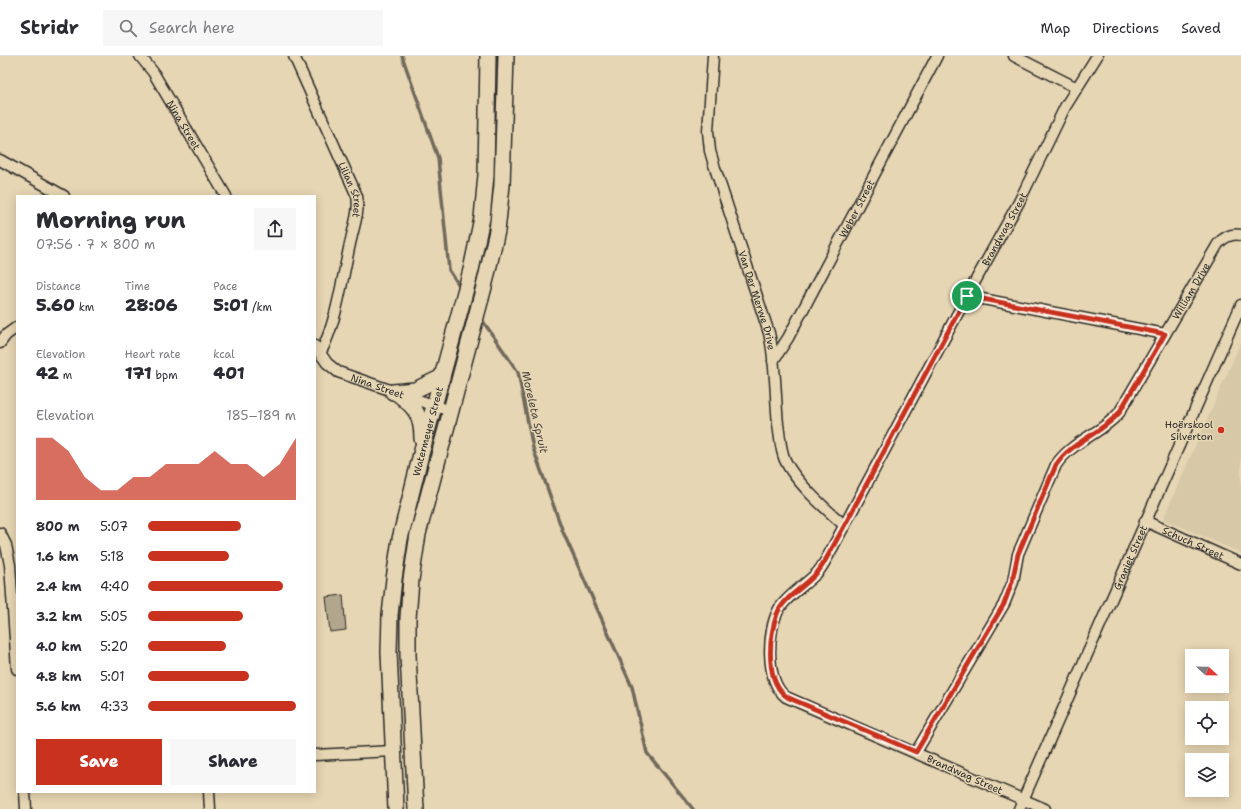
<!DOCTYPE html>
<meta charset="utf-8">
<style>
:root{--surface:#fff;--page:#f7f7f7;--text:#2b2b33;--muted:#7c7c81;--line:#e1e1e2;--accent:#c8321e}
body{margin:0;font-family:"Shantell Sans",sans-serif;background:var(--page);color:var(--text);height:100vh;display:flex;flex-direction:column;font-size:15px;white-space:nowrap}
*{box-sizing:border-box;margin:0}
p{font-size:13px;color:var(--muted)}
.icon{flex:none;width:22px;height:22px;fill:none;stroke:currentColor;stroke-width:2;stroke-linecap:round;stroke-linejoin:round}
.map{position:relative;flex:1;overflow:hidden}
.side{position:absolute;left:16px;top:139px;width:300px;height:598px;display:flex;flex-direction:column;background:var(--surface);border-radius:0px;box-shadow:0 2px 10px #0003}
.side>*{flex:none}
.needle{width:26px;rotate:112deg}
.fabs{position:absolute;left:1185px;top:593px;display:grid;gap:8px}
.fabs a{display:grid;place-items:center;width:44px;height:44px;border-radius:0px;background:var(--surface);box-shadow:0 2px 10px #0003;font-size:20px}
.pin{position:absolute;display:grid;place-items:center;width:34px;height:34px;color:#fff;margin:-17px;border:2px solid #fff;border-radius:50%;box-shadow:0 1px 4px #0007}
.round{display:grid;place-items:center;flex:none;width:42px;height:42px;border-radius:0px;background:var(--page)}
.summary{display:flex;align-items:center;justify-content:space-between;height:68px;padding:0 20px}
h1{font-size:22px;font-weight:800;line-height:30px}
.figures{display:grid;grid-template-columns:repeat(3,1fr);gap:6px;height:68px;padding:4px 20px}
.figures div{display:grid;align-content:center}
.figures b{font-size:17px;font-weight:800}
.figures small{font-size:11px;font-weight:400}
.figures p{font-size:11px}
.chart{height:112px;padding:8px 20px}
.chart p{display:flex;justify-content:space-between}
.chart svg{width:100%;height:72px;margin-top:4px;fill:var(--accent);opacity:.7}
.primary-button{display:flex;gap:8px;margin-top:auto;padding:8px 20px}
.primary-button a{flex:1;height:46px;border-radius:0px;background:var(--accent);color:#fff;font-size:16px;font-weight:800;line-height:46px;text-align:center}
.primary-button a+a{background:var(--page);color:var(--text)}
ul{padding:0 20px;list-style:none;font-size:13px}
li{display:grid;grid-template-columns:64px 48px 1fr;align-items:center;height:30px}
li i{height:10px;border-radius:5px;background:var(--accent)}
header{display:flex;align-items:center;gap:24px;box-sizing:border-box;height:56px;padding:0 20px;background:var(--surface);border-bottom:1px solid var(--line)}
header strong{font-size:19px}
nav{display:flex;gap:22px;margin-inline-start:auto;font-size:14px}
.search{width:280px;height:36px;background:var(--page);display:flex;align-items:center;gap:10px;box-sizing:border-box;padding:0 14px;border-radius:0px;color:var(--muted);font-size:15px}
.map>svg:first-child{display:block}
.built{fill:#d7c8a8}
.lines{fill:none;stroke-linecap:round;stroke-linejoin:round}
.stream{stroke:#6f695c;stroke-width:3.5}
.building{fill:#b2a68d;stroke:#2b2b2b}
.minor-casing{stroke:#2b2b2b;stroke-width:13}
.secondary-casing{stroke:#2b2b2b;stroke-width:18}
.minor{stroke:#e7d6b3;stroke-width:10}
.secondary{stroke:#e7d6b3;stroke-width:15}
.route-casing{stroke:#fff;stroke-width:8}
.route{stroke:#c8321e;stroke-width:5}
.poi-dot{fill:#c8321e;stroke:#e7d6b3;stroke-width:1.5}
.labels{text-anchor:middle;stroke-width:3;stroke-linejoin:round;paint-order:stroke}
.street-label{font-size:10px;fill:#2b2b2b;stroke:#e7d6b3}
.poi-label{font-size:10px;fill:#2b2b2b;stroke:#e7d6b3;text-anchor:end}
.water-label{font-size:11px;font-style:italic;fill:#484540;stroke:#e7d6b3}
</style>
<header>
<strong>Stridr</strong>
<div class="search"><svg class="icon" aria-label="search" viewBox="0 0 24 24"><circle cx="10" cy="10" r="6"/><path d="M15 15l6 6"/></svg>Search here</div>
<nav><a>Map</a><a>Directions</a><a>Saved</a></nav>
</header>
<div class="map">
<svg width="1241" height="753" viewBox="0 0 1241 753">
<rect width="100%" height="100%" fill="#e7d6b3"/>
<filter id="ink" filterUnits="userSpaceOnUse"><feTurbulence type="fractalNoise" baseFrequency=".025" numOctaves="2"/><feDisplacementMap in="SourceGraphic" scale="8" xChannelSelector="R" yChannelSelector="G"/><feConvolveMatrix kernelMatrix="1 2 1 2 8 2 1 2 1" color-interpolation-filters="sRGB"/></filter>
<g filter="url(#ink)">
<path class="built" d="M1241 286V497L1163 463Z"/>
<g class="lines">
<path class="stream" d="M402 0 438 102 449 214 461 232
M480 261 518 316 533 392 563 476 632 631 647 697 693 753"/>
</g>
<path class="building" d="M343 539 346 574 330 576 326 541Z"/>
<g class="lines">
<defs>
<g id="minor">
<path id="s1" d="M140 0 153 16 226 140"/>
<path id="s2" d="M294 0 357 140C360 155 353 173 350 188 342 223 337 266 320 298"/>
<path id="s3" d="M713 0 708 75 710 95 715 112 769 277C776 307 775 338 778 368 780 380 780 393 785 404 795 426 827 454 845 470"/>
<path d="M1014 0 1077 32"/>
<path d="M0 104 64 140"/>
<path d="M967 240 1165 278"/>
<path d="M0 287 6 279 17 271"/>
<path id="s4" d="M315 290 327 307 338 316 450 355"/>
<path id="s5" d="M773 305 788 282 816 229 937 0"/>
<path id="s6" d="M1145 465 1241 508"/>
<path d="M0 477 6 489 10 509 17 613"/>
<path id="s7" d="M916 696 1004 548 1013 526 1018 498 1056 409C1072 385 1101 378 1119 357L1218 188C1224 181 1231 177 1241 179"/>
<path d="M315 699 393 695"/>
<path d="M25 736 26 753"/>
<path d="M209 736 210 753"/>
<path id="s8" d="M1019 753 1241 249"/>
<path id="s9" d="M1045 753 786 641C765 625 767 574 779 553 788 539 805 529 817 517 821 513 824 507 827 502L967 240 1019 146 1065 51 1097 0"/>
</g>
<g id="secondary">
<path d="M393 336 415 334 442 321"/>
<path d="M397 337C415 351 422 359 422 383"/>
<path id="s10" d="M396 753 389 596 390 559 394 523 400 483 421 398 471 214 482 162 486 119 488 0"/>
<path d="M416 753 408 599V562L411 524 418 478 484 231 497 175 502 129 506 0"/>
</g>
</defs>
<use href="#minor" class="minor-casing"/>
<use href="#secondary" class="secondary-casing"/>
<use href="#minor" class="minor"/>
<use href="#secondary" class="secondary"/>
</g>
</g>
<g class="lines" filter="url(#ink)">
<defs>
<path id="route" d="M967 240 1165 278 1119 357C1101 378 1072 385 1056 409L1018 498 1012 526 1004 548 916 696 789 642C764 628 769 581 777 558 784 539 812 528 822 510 839 481 854 451 870 422 902 361 935 300 967 240Z"/>
</defs>
<use href="#route" class="route-casing"/>
<use href="#route" class="route"/>
</g>
<circle class="poi-dot" cx="1221" cy="374" r="4"/>
<g class="labels">
<g class="street-label">
<text dy="4" stroke="none"><textPath href="#s1" startOffset="82">Nina Street</textPath></text>
<text dy="4" stroke="none"><textPath href="#s2" startOffset="146">Lilian Street</textPath></text>
<text dy="4" stroke="none"><textPath href="#s5" startOffset="174">Weber Street</textPath></text>
<text dy="4" stroke="none"><textPath href="#s9" startOffset="820">Brandwag Street</textPath></text>
<text dy="4" stroke="none"><textPath href="#s7" startOffset="545">William Drive</textPath></text>
<text dy="4" stroke="none"><textPath href="#s3" startOffset="252">Van Der Merwe Drive</textPath></text>
<text dy="4" stroke="none"><textPath href="#s4" startOffset="77">Nina Street</textPath></text>
<text dy="4" stroke="none"><textPath href="#s10" startOffset="382">Watermeyer Street</textPath></text>
<text dy="4" stroke="none"><textPath href="#s6" startOffset="53">Schuch Street</textPath></text>
<text dy="4" stroke="none"><textPath href="#s8" startOffset="275">Graniet Street</textPath></text>
<text transform="translate(965 718) rotate(24)" y="4">Brandwag Street</text>
</g>
<g class="poi-label">
<text x="1213" y="372">Hoërskool<tspan x="1213" dy="12">Silverton</tspan></text>
</g>
<g class="water-label">
<text transform="translate(535 356) rotate(77)" y="4">Moreleta Spruit</text>
</g>
</g>
</svg>
<div class="fabs">
<a><svg class="needle" viewBox="-14 -14 28 28"><path d="M0-13l5 13h-10z" fill="#e53935"/><path d="M0 13l5-13h-10z" fill="#7c7c81"/></svg></a>
<a><svg class="icon" aria-label="locate" viewBox="0 0 24 24"><circle cx="12" cy="12" r="6"/><path d="M12 2v4M12 18v4M2 12h4M18 12h4"/></svg></a>
<a><svg class="icon" aria-label="layers" viewBox="0 0 24 24"><path d="M12 4l9 5-9 5-9-5zM3 14l9 5 9-5"/></svg></a>
</div>
<div class="pin" style="left:967px;top:240px;background:#1e9e55"><svg class="icon" aria-label="arrive" viewBox="0 0 24 24"><path d="M6 21V4h12l-3 4 3 4H6"/></svg></div>
<section class="side">
<div class="summary"><div><h1>Morning run</h1><p>07:56 · 7 × 800 m</p></div><a class="round"><svg class="icon" aria-label="share" viewBox="0 0 24 24"><path d="M12 15V3M7 8l5-5 5 5M5 13v7h14v-7"/></svg></a></div>
<div class="figures">
<div><p>Distance</p><b>5.60<small> km</small></b></div>
<div><p>Time</p><b>28:06</b></div>
<div><p>Pace</p><b>5:01<small> /km</small></b></div>
</div>
<div class="figures">
<div><p>Elevation</p><b>42<small> m</small></b></div>
<div><p>Heart rate</p><b>171<small> bpm</small></b></div>
<div><p>kcal</p><b>401</b></div>
</div>
<div class="chart"><p><span>Elevation</span>185–189 m</p>
<svg viewBox="0 0 160 44" preserveAspectRatio="none"><path d="M0 44V6L10 6L20 14L30 30L40 38L50 38L60 30L70 30L80 22L90 22L100 22L110 14L120 22L130 22L140 30L150 22L160 6V44z"/></svg>
</div>
<ul>
<li><b>800 m</b>5:07<i style="width:63%"></i></li>
<li><b>1.6 km</b>5:18<i style="width:55%"></i></li>
<li><b>2.4 km</b>4:40<i style="width:91%"></i></li>
<li><b>3.2 km</b>5:05<i style="width:64%"></i></li>
<li><b>4.0 km</b>5:20<i style="width:53%"></i></li>
<li><b>4.8 km</b>5:01<i style="width:68%"></i></li>
<li><b>5.6 km</b>4:33<i style="width:100%"></i></li>
</ul>
<div class="primary-button"><a>Save</a><a>Share</a></div>
</section>
</div>
